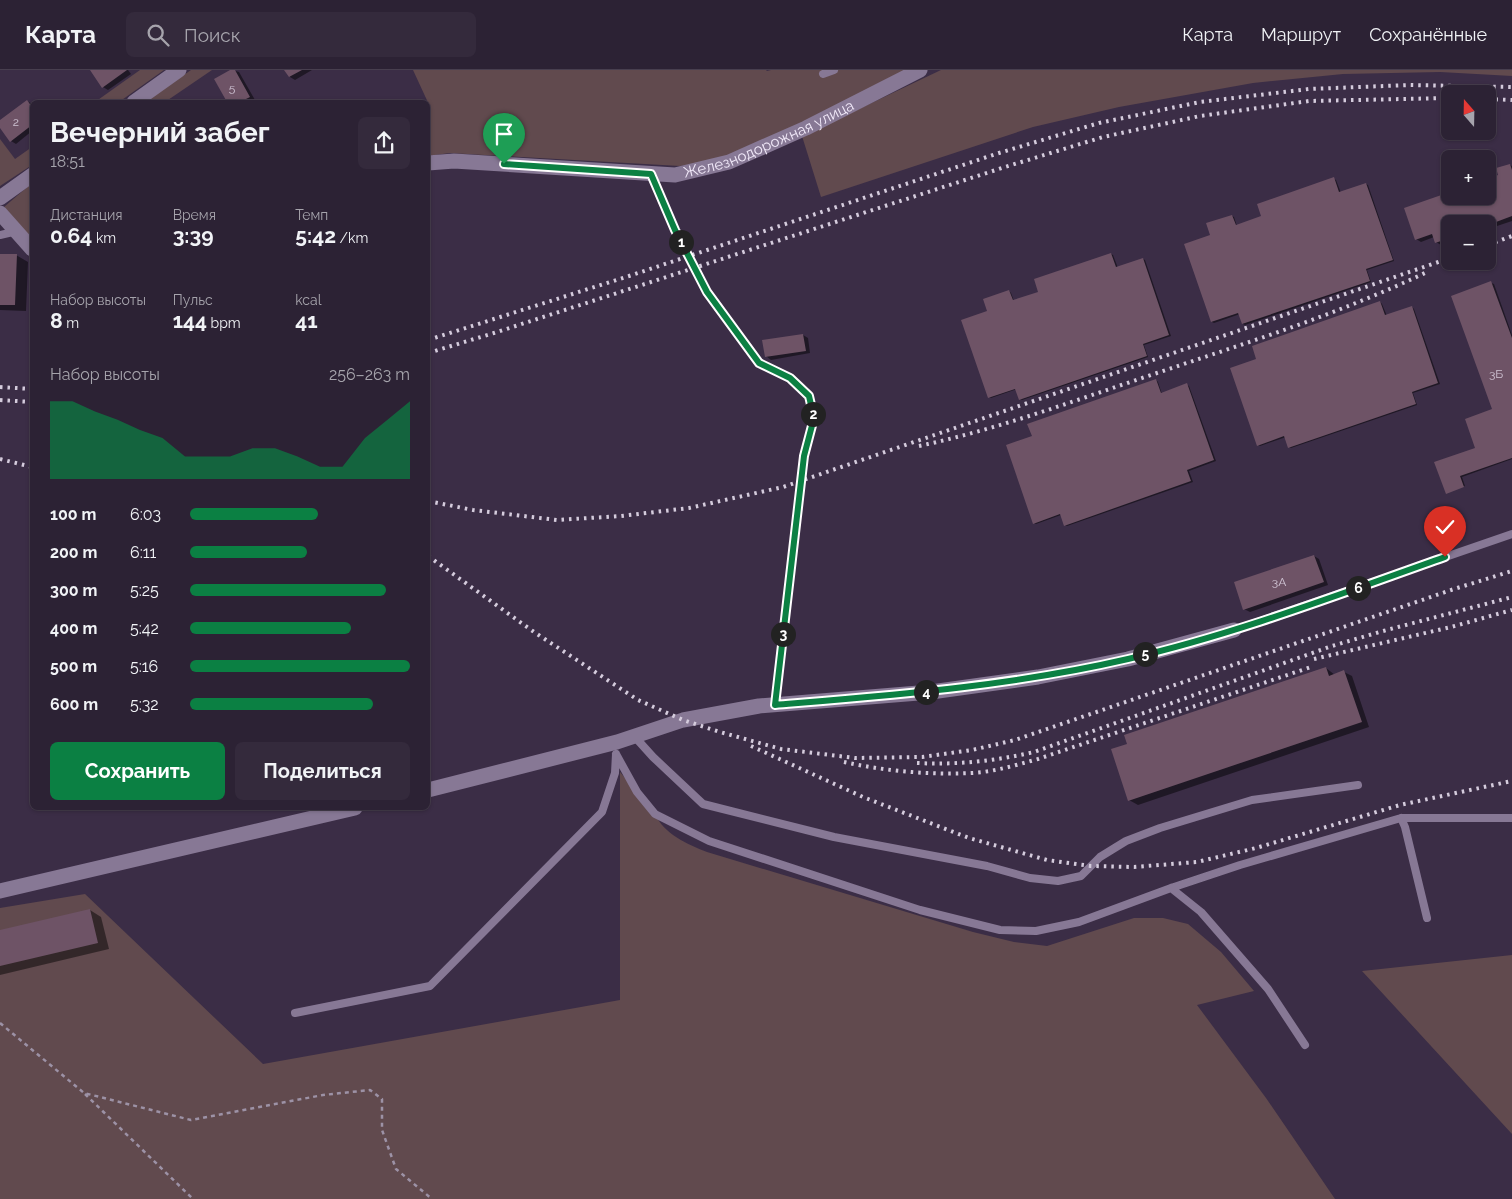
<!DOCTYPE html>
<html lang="ru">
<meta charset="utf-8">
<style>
:root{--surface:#2c2234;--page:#342a3c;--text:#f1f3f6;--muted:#a6a4ac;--line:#483f4f;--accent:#0b8043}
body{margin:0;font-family:Raleway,sans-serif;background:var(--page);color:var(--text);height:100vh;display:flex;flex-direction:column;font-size:19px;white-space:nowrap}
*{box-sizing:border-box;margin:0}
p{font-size:16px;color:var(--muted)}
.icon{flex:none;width:28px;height:28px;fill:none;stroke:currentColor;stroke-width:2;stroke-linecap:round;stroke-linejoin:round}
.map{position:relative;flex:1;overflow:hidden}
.drawer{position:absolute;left:30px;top:30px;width:400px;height:710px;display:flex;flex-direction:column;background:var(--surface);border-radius:8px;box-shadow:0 1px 4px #0004,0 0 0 1px var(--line)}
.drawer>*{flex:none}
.needle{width:32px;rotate:340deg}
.buttons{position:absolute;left:1441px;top:15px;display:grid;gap:10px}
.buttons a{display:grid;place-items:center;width:55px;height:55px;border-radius:8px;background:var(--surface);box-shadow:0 1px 4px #0004,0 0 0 1px var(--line);font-size:25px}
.pin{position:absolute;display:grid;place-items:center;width:42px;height:42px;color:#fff;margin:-51px -21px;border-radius:50% 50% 50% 0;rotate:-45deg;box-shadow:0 0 5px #0007}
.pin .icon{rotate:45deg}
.km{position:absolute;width:25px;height:25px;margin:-12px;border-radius:50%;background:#222;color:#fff;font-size:14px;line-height:25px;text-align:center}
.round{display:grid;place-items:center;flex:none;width:52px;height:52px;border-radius:8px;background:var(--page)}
.summary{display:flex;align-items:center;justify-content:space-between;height:85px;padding:0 20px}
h1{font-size:28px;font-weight:700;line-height:38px}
.stats{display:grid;grid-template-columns:repeat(3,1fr);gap:8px;height:85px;padding:5px 20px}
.stats div{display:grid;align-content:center}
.stats b{font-size:21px;font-weight:700}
.stats small{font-size:14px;font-weight:400}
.stats p{font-size:14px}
.chart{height:140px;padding:10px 20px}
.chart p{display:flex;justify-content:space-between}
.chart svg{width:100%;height:90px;margin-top:5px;fill:var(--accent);opacity:.7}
.primary-button{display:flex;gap:10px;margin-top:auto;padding:10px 20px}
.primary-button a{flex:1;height:58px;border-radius:8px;background:var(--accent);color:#fff;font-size:20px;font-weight:700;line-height:58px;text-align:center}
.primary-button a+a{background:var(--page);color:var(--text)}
ul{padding:0 20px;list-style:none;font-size:16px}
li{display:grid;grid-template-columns:80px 60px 1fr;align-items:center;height:38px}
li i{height:12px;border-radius:6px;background:var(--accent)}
header{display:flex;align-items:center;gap:30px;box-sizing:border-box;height:70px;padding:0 25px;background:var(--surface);border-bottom:1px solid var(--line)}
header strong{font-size:24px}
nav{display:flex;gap:28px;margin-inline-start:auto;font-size:18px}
.search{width:350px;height:45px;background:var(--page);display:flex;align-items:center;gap:12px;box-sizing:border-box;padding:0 18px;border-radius:8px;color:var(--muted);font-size:19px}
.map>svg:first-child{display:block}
.green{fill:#614a4e}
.shadow{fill:#0007}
.building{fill:#6e5366}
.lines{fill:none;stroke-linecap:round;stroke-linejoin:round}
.path{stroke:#9d92a6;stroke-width:2.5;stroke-dasharray:4 4;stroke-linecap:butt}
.service{stroke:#877895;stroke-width:8}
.minor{stroke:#877895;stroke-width:15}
.rail{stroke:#d5ccdd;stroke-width:4;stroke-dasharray:2.5 5;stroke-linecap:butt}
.route-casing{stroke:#fff;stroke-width:10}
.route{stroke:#0b8043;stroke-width:6}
.labels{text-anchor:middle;stroke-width:4;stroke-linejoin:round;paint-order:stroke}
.number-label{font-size:12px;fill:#d0c4d4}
.street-label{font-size:15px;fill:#f1e9f9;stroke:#3b2d46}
</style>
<header>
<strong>Карта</strong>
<div class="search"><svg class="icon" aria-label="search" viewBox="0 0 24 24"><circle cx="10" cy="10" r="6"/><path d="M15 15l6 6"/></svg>Поиск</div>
<nav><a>Карта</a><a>Маршрут</a><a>Сохранённые</a></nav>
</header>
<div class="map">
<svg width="1512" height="1129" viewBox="0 0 1512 1129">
<rect width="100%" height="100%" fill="#3b2d46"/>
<path class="green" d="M140 0H164L119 32H95Z
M191 0H212L165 32H145Z
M413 0H766L767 1 771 0H910L856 29 712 92 680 96 450 83 428 86V41L431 39Z
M941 0H1512V6L1440 2 1343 4 1253 13 1119 37 1033 57 821 127 802 66Z
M0 69 15 89 32 77V95L0 116Z
M32 113V169L4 137Z
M620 702 655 744C664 764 687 774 707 782L973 862 1014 872 1047 876 1134 848H1163L1188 854 1221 882 1254 921 1197 935 1266 1028 1335 1129H0V838L85 824 263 994 620 930Z
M1512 885V1064L1362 901Z"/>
<path class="shadow" d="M91 0H128L131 4 108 20 103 17Z
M232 0 239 2 255 30 250 32H228L215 10Z
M286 0H312L295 10 290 7Z
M27 31 32 34V61L16 74 11 71 0 56V52Z
M1510 95 1512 96V151L1488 159V154H1450V172L1441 175 1436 172 1434 167 1421 172 1416 169 1450 123V126H1488V110L1500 106Z
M1334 109 1336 110 1341 123 1366 114 1368 115 1394 191 1367 200 1371 212 1245 255 1243 254 1240 244 1214 253 1212 252 1186 175 1212 166 1232 146 1234 147 1237 156 1263 147Z
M1111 184 1113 185 1118 198 1143 189 1145 190 1171 266 1144 275 1148 287 1022 330 1020 329 1017 319 991 328 989 327V241L1009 221 1011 223 1014 231 1040 222Z
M0 185H16L28 192 26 241 0 240Z
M1491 213 1494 214 1512 265V389L1462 407 1465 416 1447 422 1477 378 1493 340Z
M1380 232 1382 234 1387 246 1412 237 1414 239 1440 314 1413 323 1417 335 1291 378 1289 377 1286 367 1260 376 1258 375V289Z
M803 265 808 268 810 283 771 290 766 286Z
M1156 310 1158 312 1162 324 1187 315 1189 316 1216 391 1189 401 1193 412 1067 456 1065 455 1061 445 1036 454 1034 453 1033 367Z
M1314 486 1319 489 1328 515 1250 542 1244 539Z
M1326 598 1335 605 1344 602 1352 606 1369 657 1138 735 1129 730Z
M90 840 101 847 109 879 0 905V861Z"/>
<path class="building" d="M90 0H127L102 18Z
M230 0H235L250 27 240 32H227L214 9Z
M284 0H302L289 7Z
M27 30 32 37V55L10 72 0 58V50Z
M1510 94 1512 100V146L1488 155 1450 154V168L1435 173 1432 164 1415 170 1404 138 1450 122V126H1488V109L1498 105 1496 98Z
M1334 107 1339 122 1366 113 1393 190 1366 199 1370 211 1242 254 1238 243 1211 252 1184 174 1210 165 1206 153 1232 145 1236 155 1261 146 1257 134Z
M1111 183 1116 197 1143 188 1169 265 1143 274 1147 286 1019 330 1015 319 988 328 961 250 987 241 983 229 1009 220 1013 230 1038 222 1034 209Z
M0 184H17L15 235H0Z
M1491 211 1512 268V388L1460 406 1464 417 1446 424 1434 392 1475 378 1465 349 1492 339 1451 226Z
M1380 231 1385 245 1412 236 1438 313 1412 322 1416 334 1288 378 1284 366 1257 376 1230 298 1256 289 1252 276Z
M803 264 806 281 765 287 762 270Z
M1156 309 1161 323 1187 313 1214 390 1187 400 1191 411 1064 456 1060 444 1033 454 1006 375 1032 366 1027 354Z
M1314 485 1324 512 1243 540 1234 512Z
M1326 597 1329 606 1344 600 1362 652 1128 731 1111 679 1127 674 1124 665Z
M90 839 98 873 0 896V860Z"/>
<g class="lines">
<path class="path" d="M657 119 675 160 707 222 733 258 759 293 790 307 809 326 814 348 804 386 777 621
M0 953 84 1023 191 1050 323 1025 370 1020 382 1029V1060L396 1099 432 1129
M85 1024 193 1129"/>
<path class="service" d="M823 4 834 0
M0 165 17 161
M1234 560 1512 464
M635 667 653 687 703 734 834 767 987 796 1030 808 1058 811 1081 806 1100 787 1126 771 1160 758 1252 730 1358 715
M616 684 637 722 655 744 709 771 920 840 1000 860 1036 861 1079 852 1171 818 1240 795 1401 748H1512
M1401 748 1405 757 1427 848
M1171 818 1201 842 1268 919 1305 975
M295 943 430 916 602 742 615 703 616 684"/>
<g class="minor">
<path d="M134 32 179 0"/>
<path id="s1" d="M428 93 454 91 675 105 729 92 806 58 920 0"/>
<path d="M0 128 32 105"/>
<path d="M0 143 32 179"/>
<path d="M428 720 617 672 683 650 759 636 931 622 1038 607 1128 589 1234 560"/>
<path d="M0 821 355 738"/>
</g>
<path class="rail" d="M1488 29 1512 30
M1488 175 1512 166
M428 270 629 206 999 83 1099 53 1200 32 1309 19 1409 15 1512 17
M428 283 494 263 1005 97 1103 67 1200 46 1309 31 1450 28
M0 317 32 319
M0 330 32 332
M919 376C999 359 1076 330 1154 304 1246 273 1339 244 1427 202
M0 389 32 397
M428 431 473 440 557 450 621 446 689 438 783 417 1450 188
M428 486 534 562 638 630 683 650 720 662 781 679 855 688 922 687 972 680 1015 670 1454 519 1512 501
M1314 589 1451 557 1512 540
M751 676 863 727 969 768 1047 790 1091 796 1134 797 1197 792 1256 778 1400 735 1512 711
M844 692C885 701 929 705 971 703 994 702 1016 695 1038 689L1311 597
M917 693C957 695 995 691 1034 682L1332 576 1383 561 1512 527"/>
</g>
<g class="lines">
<defs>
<path id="route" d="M504 94 651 104 675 160 707 222 759 293 790 308 809 326 814 348 804 386 775 635C893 625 1012 616 1128 589 1236 564 1340 524 1445 487"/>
</defs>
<use href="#route" class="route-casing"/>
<use href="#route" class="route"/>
</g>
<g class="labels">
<g class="number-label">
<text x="232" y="22">5</text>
<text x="16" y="56">2</text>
<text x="1496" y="308">3Б</text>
<text x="1279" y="516">3А</text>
</g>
<g class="street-label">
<text dy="5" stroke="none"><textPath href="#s1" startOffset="348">Железнодорожная улица</textPath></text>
</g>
</g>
</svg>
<div class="buttons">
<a><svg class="needle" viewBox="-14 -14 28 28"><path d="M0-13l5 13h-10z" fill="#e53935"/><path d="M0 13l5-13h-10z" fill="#a6a4ac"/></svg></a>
<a>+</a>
<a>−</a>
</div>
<div class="pin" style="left:504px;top:94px;background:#1e9e55"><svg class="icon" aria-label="arrive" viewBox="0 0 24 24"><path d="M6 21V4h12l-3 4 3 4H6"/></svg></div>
<div class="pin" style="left:1445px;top:487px;background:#d93025"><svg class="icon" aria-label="check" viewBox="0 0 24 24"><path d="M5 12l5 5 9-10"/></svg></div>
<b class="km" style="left:681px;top:172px">1</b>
<b class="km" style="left:813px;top:344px">2</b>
<b class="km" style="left:783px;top:564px">3</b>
<b class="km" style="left:926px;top:622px">4</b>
<b class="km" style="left:1145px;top:584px">5</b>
<b class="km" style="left:1358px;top:518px">6</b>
<section class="drawer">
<div class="summary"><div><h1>Вечерний забег</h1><p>18:51</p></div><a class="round"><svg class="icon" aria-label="share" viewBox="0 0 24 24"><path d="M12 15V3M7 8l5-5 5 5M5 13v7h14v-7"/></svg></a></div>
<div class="stats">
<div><p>Дистанция</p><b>0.64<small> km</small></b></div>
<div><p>Время</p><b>3:39</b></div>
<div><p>Темп</p><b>5:42<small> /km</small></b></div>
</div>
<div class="stats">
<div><p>Набор высоты</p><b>8<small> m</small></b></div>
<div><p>Пульс</p><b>144<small> bpm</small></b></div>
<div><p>kcal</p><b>41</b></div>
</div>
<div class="chart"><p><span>Набор высоты</span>256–263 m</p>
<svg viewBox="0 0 160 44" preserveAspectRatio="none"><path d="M0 44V6L10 6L20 11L30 15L40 20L50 24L60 33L70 33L80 33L90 29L100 29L110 33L120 38L130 38L140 24L150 15L160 6V44z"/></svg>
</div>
<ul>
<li><b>100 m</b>6:03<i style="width:58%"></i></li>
<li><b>200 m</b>6:11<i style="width:53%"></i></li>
<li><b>300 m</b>5:25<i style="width:89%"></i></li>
<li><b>400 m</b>5:42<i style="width:73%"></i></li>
<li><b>500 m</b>5:16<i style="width:100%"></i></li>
<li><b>600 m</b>5:32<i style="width:83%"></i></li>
</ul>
<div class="primary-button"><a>Сохранить</a><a>Поделиться</a></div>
</section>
</div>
